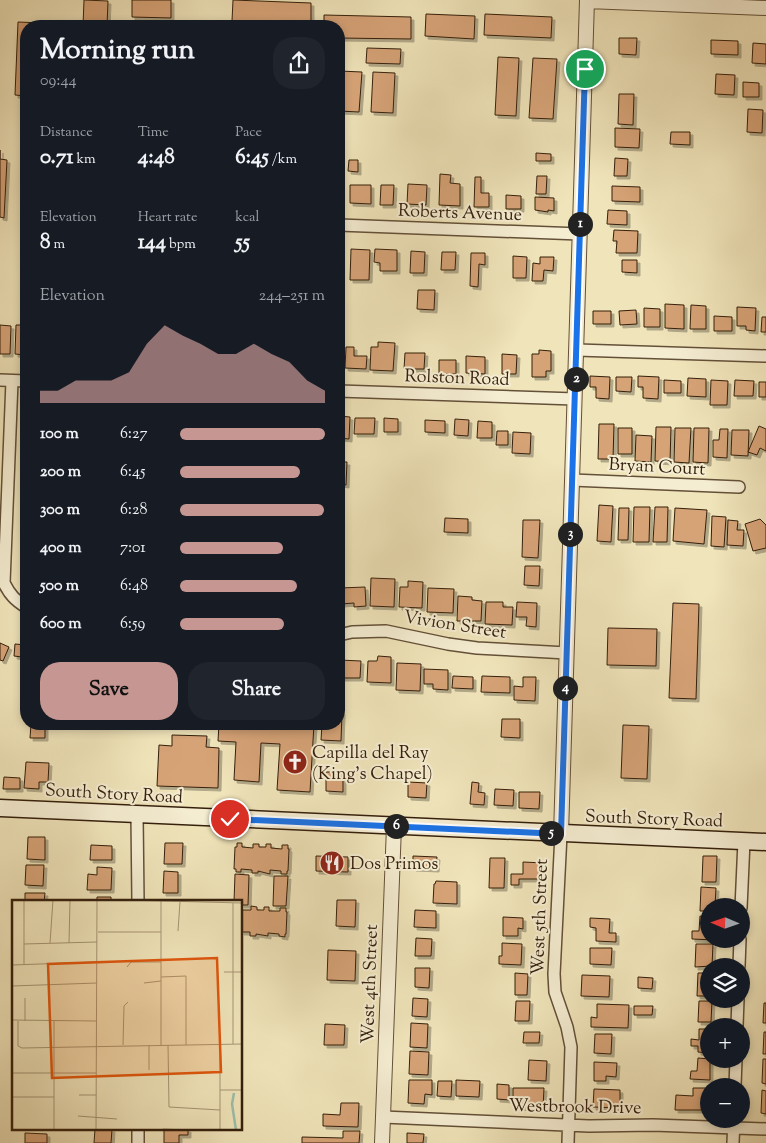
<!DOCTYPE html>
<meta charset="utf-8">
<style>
:root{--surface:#171b24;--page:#20242c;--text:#f1f3f6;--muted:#9ea1a6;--accent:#c59692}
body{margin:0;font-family:"Sorts Mill Goudy",serif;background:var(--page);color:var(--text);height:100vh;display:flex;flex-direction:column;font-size:19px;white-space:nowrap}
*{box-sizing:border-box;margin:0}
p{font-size:16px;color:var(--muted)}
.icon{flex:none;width:28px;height:28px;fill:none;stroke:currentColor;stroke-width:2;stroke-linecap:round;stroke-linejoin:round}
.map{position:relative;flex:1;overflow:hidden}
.details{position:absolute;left:20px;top:20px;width:325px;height:710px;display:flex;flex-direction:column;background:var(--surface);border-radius:20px;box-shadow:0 2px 8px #0003}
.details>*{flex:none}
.needle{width:32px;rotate:272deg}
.fabs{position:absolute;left:700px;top:898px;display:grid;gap:10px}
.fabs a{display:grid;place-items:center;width:50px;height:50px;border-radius:50%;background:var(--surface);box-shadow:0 2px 8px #0003;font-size:25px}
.pin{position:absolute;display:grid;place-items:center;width:42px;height:42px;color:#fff;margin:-21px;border:2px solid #fff;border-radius:50%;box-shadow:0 1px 5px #0007}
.km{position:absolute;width:25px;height:25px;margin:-12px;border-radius:50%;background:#222;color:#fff;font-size:14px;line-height:25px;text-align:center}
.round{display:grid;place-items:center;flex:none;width:52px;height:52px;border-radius:20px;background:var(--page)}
.headline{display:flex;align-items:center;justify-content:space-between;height:85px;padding:0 20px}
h1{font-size:28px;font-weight:800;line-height:38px}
.metrics{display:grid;grid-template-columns:repeat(3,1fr);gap:8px;height:85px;padding:5px 20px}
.metrics div{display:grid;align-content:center}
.metrics b{font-size:21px;font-weight:800}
.metrics small{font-size:14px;font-weight:400}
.metrics p{font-size:14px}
.chart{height:140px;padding:10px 20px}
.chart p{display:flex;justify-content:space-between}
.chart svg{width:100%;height:90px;margin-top:5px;fill:var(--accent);opacity:.7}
.cta{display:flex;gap:10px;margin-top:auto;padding:10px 20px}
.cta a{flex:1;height:58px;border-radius:20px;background:var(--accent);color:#111;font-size:20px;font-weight:800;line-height:58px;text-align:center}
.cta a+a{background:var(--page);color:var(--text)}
ul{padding:0 20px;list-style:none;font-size:16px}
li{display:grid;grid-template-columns:80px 60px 1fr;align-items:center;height:38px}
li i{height:12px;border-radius:6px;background:var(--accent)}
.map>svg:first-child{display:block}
.building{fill:#d6a377;stroke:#341f0c;filter:url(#shadow)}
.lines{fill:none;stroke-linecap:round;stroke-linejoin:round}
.minor-casing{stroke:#635038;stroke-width:14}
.tertiary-casing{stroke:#635038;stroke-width:16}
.secondary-casing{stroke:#341f0c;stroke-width:19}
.minor{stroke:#f5edd2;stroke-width:11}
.tertiary{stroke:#f5edd2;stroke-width:14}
.secondary{stroke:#f5edd2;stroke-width:16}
.route-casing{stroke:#fff;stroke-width:10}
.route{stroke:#1a73e8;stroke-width:6}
.labels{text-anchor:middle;stroke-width:4;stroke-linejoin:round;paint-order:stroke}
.street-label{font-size:18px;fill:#341f0c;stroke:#f5edd2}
.poi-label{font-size:18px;fill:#341f0c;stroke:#f5edd2;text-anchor:start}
.inset-river{fill:none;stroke:#9bbfaa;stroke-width:2.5}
.inset-road{fill:none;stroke:#a59574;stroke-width:1}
.view{fill:#df560c;fill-opacity:0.15;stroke:#df560c;stroke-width:2.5}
.inset-edge{fill:none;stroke:#341f0c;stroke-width:2.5}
</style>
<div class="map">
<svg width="766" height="1143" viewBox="0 0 766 1143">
<defs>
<filter id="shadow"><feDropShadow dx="3" dy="3" stdDeviation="0" flood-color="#0004"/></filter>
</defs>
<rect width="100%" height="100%" fill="#f0e4ba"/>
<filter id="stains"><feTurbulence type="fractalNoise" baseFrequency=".004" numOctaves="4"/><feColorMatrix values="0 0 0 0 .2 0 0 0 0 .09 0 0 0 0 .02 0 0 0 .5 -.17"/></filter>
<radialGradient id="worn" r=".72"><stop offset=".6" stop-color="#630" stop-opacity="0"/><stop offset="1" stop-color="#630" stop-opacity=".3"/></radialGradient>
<path class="building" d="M84 0 108 1 107 26H83Z
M132 0H171V18L132 17Z
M233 0 311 3V25L232 21Z
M426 14 475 16 474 39 425 36Z
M485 14 552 17 551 38 484 35Z
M324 15 411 17V39L339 38V26H324Z
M18 22 43 23V26H26V96L15 95Z
M619 38H637L636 55 619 54Z
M711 40 738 41V55L711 54Z
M753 43 766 44V64L752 63Z
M367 48 401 49 400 64 366 63Z
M498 57 519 58 516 116 495 115Z
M533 58 557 59 553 119 529 118Z
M339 71 362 72 359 112 339 111Z
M373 72 395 73 393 113 371 112Z
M716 74 735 75 734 95 715 94Z
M743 82 759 83V97H743Z
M619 94H634L633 125 618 124Z
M748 109 763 110 762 133 747 132Z
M615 128 640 129 639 148 615 147Z
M671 132H690V145L670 144Z
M24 137 26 138V209H22L23 178H25L26 169H23Z
M0 150V159L7 160 4 218 0 217Z
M536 153 551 154V161H536Z
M615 158 628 159 627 176H614Z
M349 160H358V172L348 171Z
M440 174 451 175 450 183 460 184V206L439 205Z
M537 176H547L546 194H536Z
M475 177H481V193H489V207H474Z
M408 184 427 185 426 205 407 204Z
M350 185H371V204L350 203Z
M381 185H394L393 205H380Z
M612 186 640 187V202L612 201Z
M506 195 521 196V209H506Z
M535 197 554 198V211L548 210V212L535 210Z
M608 210 627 211V225L607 224Z
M614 230 638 231 637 253H616L617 241H613Z
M351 249 370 250 369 280H350Z
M375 249 397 250V271H380V263L374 262Z
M411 251 425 252 424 273H410Z
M442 252H456L455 270H441Z
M471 253H485V265L479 264 478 287 470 286Z
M513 256 527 257 526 278H513Z
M540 257H554L553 271 544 270 543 281H532L533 263 540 264Z
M622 260H637V273L622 272Z
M418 290H435L434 310 417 309Z
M665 304 684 305V329L665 328Z
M691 305 706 306V329H690Z
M737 307 756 308 755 331 746 330V326H737Z
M644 308 660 309V327H644Z
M636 310 637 324 620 325 619 311Z
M593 311H611V324H593Z
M714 316 732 317V331H714Z
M762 317H766V332H761Z
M24 319H26V355L15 354 16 325H24Z
M0 325 11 326 10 354H0Z
M378 342 395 343 393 371 370 370 371 347H378Z
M346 347H354V356H367L366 369 345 368Z
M539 350 551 351V371H546V377H532V354H539Z
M405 353H425L424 369H404Z
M502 354 517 355 516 374H502Z
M466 356 485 357V374L466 373Z
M439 360H456V374H439Z
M590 376 610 377 609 399 596 398V387H590Z
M638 376 659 377 658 399 643 398V387H638Z
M616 377H632L631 392 616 391Z
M688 378 706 379V397L687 396Z
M664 380 681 381V393H664Z
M711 380 728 381 727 405H710Z
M735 380 754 381 753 396H734Z
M759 382H766V397H759Z
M339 416 350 417 349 439 339 438Z
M355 418H375L374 434H354Z
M384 418 398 419V432H384Z
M455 419 469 420 468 436 454 435Z
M425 420 445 421V433L425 432Z
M478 421 492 422V438H477Z
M599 424H614L613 459H598Z
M759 426 766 429V451L760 448 757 455 748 452Z
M656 427H671L670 462 655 461Z
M618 428H632V454H618Z
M675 428H691L689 463 674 462Z
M694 428H709L708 463 693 462Z
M720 429H728L727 458 713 457V440H719Z
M732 430H749L748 456 731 455Z
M497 431H508V445H496Z
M513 432 531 433 530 454 512 453Z
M636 435 652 436 651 462 635 461Z
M339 462H347L346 485 339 484Z
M599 505 613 506 611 542 597 541Z
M634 507H650L649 542H633Z
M655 507H668L667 542H653Z
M619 508H629L628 540H618Z
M675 508 707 510 704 544 673 541Z
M712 516 726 517 724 547 711 546Z
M445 518 468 519V533L444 532Z
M760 519 766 525V548L753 551 745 524Z
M523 520H540L538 558 522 557Z
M728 520 738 521 737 530H744L743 546 727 545Z
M525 566H540L539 586 524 585Z
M371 578 395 579 394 607 370 606Z
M408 581 423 582 422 608 399 607 400 587H408Z
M365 587 366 606 354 607V603L341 604 340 588Z
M428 588 454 589 453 613 427 612Z
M458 596 472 597V600L482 601 481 621H457Z
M486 602H503V607H513L512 625 485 624Z
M517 602 537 603 536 627 526 626 527 617H516Z
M673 603 699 604 696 699 669 698Z
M608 628 657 629 656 666 607 665Z
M0 643 9 647 3 661 0 660Z
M15 644 26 645V669H21L22 657 14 656Z
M378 656 391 657V683L367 682 368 661H377Z
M339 660 361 661 360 678H339Z
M397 663 421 664 420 691 396 690Z
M424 669 448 670V690L433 689V684H424Z
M453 676 473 677V689L452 688Z
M482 676 510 677V693L481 692Z
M523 677H536L535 701 514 700V686L523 687Z
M339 712H342L341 741 321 740 322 724H339Z
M502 719H520V738L501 737Z
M31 724H45V738H30Z
M219 724H314L310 792 277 790 280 744 261 743 259 782 234 780 236 742 218 741Z
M623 725 649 726 647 779 621 778Z
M172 735 207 736 206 747 219 748 218 788 157 786 159 745 172 746Z
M26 762 49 763 48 782H39V789L24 788Z
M326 772H343V792L326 791Z
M4 777 20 778V789H3Z
M408 782 427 783 426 798 408 797Z
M472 782 479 783 478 792 485 793 484 805 470 804Z
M495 789 514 790 513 806 494 805Z
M519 792H540L539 809 519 808Z
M28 837H45V860L27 859Z
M165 843H183L182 864H164Z
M237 843H242V847L253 848V844H259V847H266V844H271V848L282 849V845H288V849H289L288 871H287V874H281V871L270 870V874L258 871V873H252V870L241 869V872H236V869H234L235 847H237Z
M91 845 112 846V860H90Z
M316 856 348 857V872L316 871Z
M413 856 437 857 436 869 413 868Z
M703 856H717L716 882H702Z
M490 858H505L504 888H489Z
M523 862 544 863 543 879H519V885H511V874H523Z
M26 865H44L43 886 25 885Z
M97 867 112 868 111 890H87L88 874 97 875Z
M164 871 178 872V893H163Z
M235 874 249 875 248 905H241V902H234Z
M274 876H288L286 906H273Z
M436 881 457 882V904L433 903 434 884H435Z
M701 887 716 888 715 906H709V911H700Z
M25 893H45L44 902H25Z
M97 897H111V902H97Z
M337 900H356L355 927 336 926Z
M251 906 257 907V910H264V907H269V911H280V908H286V912H287L286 934H285V937L279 936V934L268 933V936L256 934V936H250V932H241V910H251Z
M415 910 436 911V928L414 927Z
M700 916 709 917V939H715V940L692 939V931H699Z
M503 917 523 918V929L518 928V936H503Z
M590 918 610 919 609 933H616V942L596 941V928L590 927Z
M416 938 432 939 431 956H415Z
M502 943 522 944 521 965 499 964V956H502Z
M696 944H713L712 966 695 967Z
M590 948H612L611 965 590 964Z
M328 950 356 951 355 981 327 980Z
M415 968H430L429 988 415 987Z
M515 973 528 974 527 995H515Z
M698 973H709V996H697Z
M582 975 610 976 609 997 581 996Z
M638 977 653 978 652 989 638 988Z
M413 998 428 999 427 1017 412 1016Z
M516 1001H530L529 1021H515Z
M699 1001H712L711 1022H698Z
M764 1003H766V1023H763Z
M597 1004 629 1005 628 1028 591 1027V1017L597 1018Z
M634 1006H653L652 1015H634Z
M411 1023 428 1024 427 1048 410 1047Z
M325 1024 345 1025 344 1045H324Z
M699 1029H709V1053L698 1052V1046H691V1039L699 1040Z
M524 1032H540L539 1043H523Z
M764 1032H766V1054H763Z
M595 1034H612L611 1054 594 1053Z
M410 1051 429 1052 428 1075 409 1074Z
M698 1058 710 1059V1080L690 1079 691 1071H697Z
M763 1059H766V1084L762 1083Z
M529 1060 547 1061 546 1081 528 1080Z
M594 1062 617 1063 616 1077 606 1076V1081H594Z
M409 1080H432V1095L425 1094 424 1104 408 1103Z
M456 1080 480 1081 479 1097 456 1096Z
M438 1081H452L451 1097 437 1096Z
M497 1084 509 1085V1100L497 1099Z
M513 1088H544L543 1108 513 1107Z
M693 1088H706V1110H675L676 1095 693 1096Z
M594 1089 620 1090V1108L593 1107Z
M762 1090 766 1091V1114L761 1113Z
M341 1103H359L358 1127 323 1126V1114L340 1115Z
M95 1129H112L111 1143H94Z
M164 1129H188V1135H179V1143H164Z
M343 1131H360L359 1143H302V1137L343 1138Z
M25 1133 47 1134V1143H25Z
M407 1133 424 1134 423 1143H407Z"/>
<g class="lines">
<defs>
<path id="minor" d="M339 225 580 234
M577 350 766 356
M0 380 26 381
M12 381 4 583C10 595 15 600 26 607
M339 391 575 399
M572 480 739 487
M339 635 352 632 386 631 448 644 477 648 567 653
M137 815 138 902
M561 834 554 974 555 992 567 1027 571 1047 568 1143
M741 908 744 841
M739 966 740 939
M737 1026 738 999
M735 1086 736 1059
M383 1117 589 1126 653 1125 766 1129
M138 1129V1143
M733 1143 734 1119"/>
<path id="tertiary" d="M587 1 766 8
M561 834 587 0
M382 1143 394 826"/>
<path id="secondary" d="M0 808 766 842"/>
</defs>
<use href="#minor" class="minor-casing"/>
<use href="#tertiary" class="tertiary-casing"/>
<use href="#secondary" class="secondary-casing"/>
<use href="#minor" class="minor"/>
<use href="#tertiary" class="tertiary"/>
<use href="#secondary" class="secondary"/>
</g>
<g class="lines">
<defs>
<path id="route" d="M230 819 561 834 585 69"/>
</defs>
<use href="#route" class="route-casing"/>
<use href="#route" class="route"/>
</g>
<defs>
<symbol id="church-disc" viewBox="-11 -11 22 22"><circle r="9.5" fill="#8f2418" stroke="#f5edd2"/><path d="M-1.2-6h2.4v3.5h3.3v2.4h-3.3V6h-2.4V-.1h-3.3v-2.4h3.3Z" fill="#fff"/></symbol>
<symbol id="restaurant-disc" viewBox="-11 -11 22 22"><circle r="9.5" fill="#8f2418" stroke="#f5edd2"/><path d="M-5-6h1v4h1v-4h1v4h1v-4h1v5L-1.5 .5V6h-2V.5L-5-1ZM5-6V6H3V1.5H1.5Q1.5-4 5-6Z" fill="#fff"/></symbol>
</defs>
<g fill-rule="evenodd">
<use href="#church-disc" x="281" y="748" width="28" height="28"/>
<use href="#restaurant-disc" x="318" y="849" width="28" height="28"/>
</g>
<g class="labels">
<g class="street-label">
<text transform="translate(460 212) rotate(2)" y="6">Roberts Avenue</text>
<text transform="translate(457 377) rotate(2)" y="6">Rolston Road</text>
<text transform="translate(657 466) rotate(3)" y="6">Bryan Court</text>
<text transform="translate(455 624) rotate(9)" y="6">Vivion Street</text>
<text transform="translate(114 793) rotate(3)" y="6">South Story Road</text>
<text transform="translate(654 818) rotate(2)" y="6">South Story Road</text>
<text transform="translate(539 917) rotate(-88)" y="6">West 5th Street</text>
<text transform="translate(369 984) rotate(-88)" y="6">West 4th Street</text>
<text transform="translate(575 1106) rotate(1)" y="6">Westbrook Drive</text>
</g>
<g class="poi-label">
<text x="312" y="758">Capilla del Ray<tspan x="312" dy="21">(King's Chapel)</tspan></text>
<text x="350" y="869">Dos Primos</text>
</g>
</g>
<g transform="translate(12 900)">
<rect width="230" height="230" fill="#f0e4ba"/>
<path class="inset-river" d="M222 193 220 204 224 230"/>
<path class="inset-road" d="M112 0 230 3M149 1V145M166 31 168 2M86 32H149M38 43 41 0M57 43 58 0M12 44 85 42M0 65 84 62M12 65V0M115 67 119 62H149M212 72H230M149 77 174 76V145M132 83 149 81M0 86 85 83M13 98V121M0 120 84 121M6 121V146L10 148 230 144M221 144V3M111 145 112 106 116 102M156 145 157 207 208 210M137 170V145M0 173H84M208 190H230M67 195H84M0 197H42M66 216 105 219M151 229 174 230M42 230V121M84 230 85 0M208 230V145"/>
<path class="view" d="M205 58 209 172 40 178 36 64Z"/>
<rect width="230" height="230" class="inset-edge"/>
</g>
<rect width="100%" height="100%" filter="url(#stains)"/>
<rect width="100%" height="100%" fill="url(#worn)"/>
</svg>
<div class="fabs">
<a><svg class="needle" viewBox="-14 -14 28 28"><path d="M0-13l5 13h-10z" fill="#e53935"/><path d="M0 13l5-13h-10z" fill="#9ea1a6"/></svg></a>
<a><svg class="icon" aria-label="layers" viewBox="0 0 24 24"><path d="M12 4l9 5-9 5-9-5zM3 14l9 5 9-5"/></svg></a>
<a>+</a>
<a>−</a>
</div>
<div class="pin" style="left:585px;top:69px;background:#1e9e55"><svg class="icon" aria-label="arrive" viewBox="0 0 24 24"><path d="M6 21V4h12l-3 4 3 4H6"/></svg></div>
<div class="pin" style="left:230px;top:819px;background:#d93025"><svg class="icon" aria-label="check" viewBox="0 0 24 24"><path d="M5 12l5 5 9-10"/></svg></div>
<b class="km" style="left:580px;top:224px">1</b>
<b class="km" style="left:576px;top:379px">2</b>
<b class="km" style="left:570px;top:534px">3</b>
<b class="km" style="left:565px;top:688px">4</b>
<b class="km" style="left:551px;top:833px">5</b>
<b class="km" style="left:396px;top:826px">6</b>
<section class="details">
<div class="headline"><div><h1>Morning run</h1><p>09:44</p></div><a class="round"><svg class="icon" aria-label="share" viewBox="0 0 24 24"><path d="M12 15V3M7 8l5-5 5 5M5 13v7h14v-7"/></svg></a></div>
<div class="metrics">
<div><p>Distance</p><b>0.71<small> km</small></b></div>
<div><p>Time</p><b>4:48</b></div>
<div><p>Pace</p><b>6:45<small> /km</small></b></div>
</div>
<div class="metrics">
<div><p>Elevation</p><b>8<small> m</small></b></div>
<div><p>Heart rate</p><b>144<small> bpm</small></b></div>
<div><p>kcal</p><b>55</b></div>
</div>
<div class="chart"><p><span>Elevation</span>244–251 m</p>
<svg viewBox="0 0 160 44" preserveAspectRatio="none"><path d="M0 44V38L10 38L20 33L30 33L40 33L50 29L60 15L70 6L80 11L90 15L100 20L110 20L120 15L130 20L140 24L150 33L160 38V44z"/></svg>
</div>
<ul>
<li><b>100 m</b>6:27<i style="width:100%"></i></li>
<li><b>200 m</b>6:45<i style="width:83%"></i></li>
<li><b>300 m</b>6:28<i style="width:99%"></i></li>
<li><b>400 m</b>7:01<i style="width:71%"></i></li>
<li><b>500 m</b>6:48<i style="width:81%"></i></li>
<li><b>600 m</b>6:59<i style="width:72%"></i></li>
</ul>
<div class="cta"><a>Save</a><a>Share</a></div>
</section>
</div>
